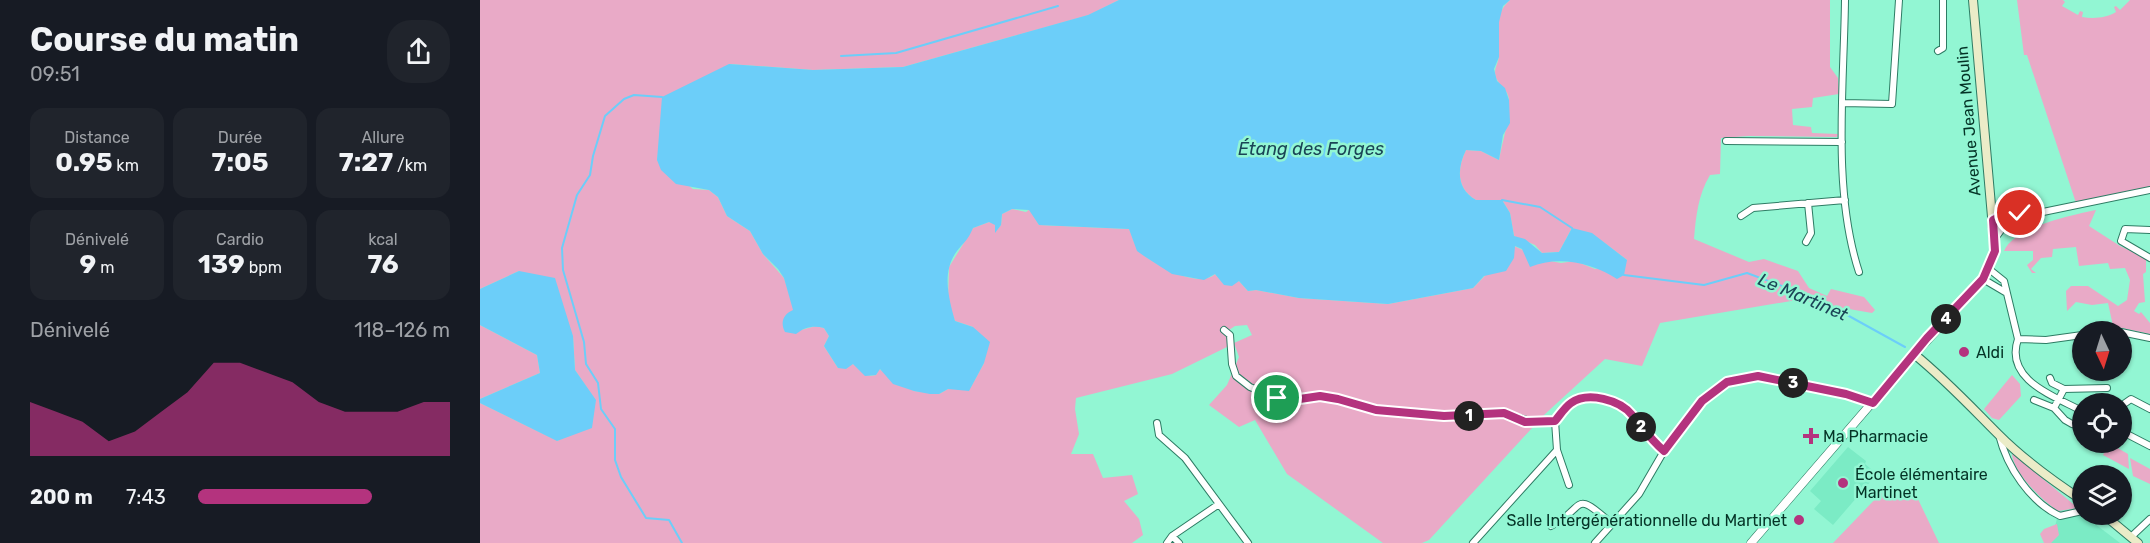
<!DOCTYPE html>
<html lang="fr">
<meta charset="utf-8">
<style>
:root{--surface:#171b24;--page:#20242c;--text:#f1f3f6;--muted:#9ea1a6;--accent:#b4337e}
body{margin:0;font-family:Rubik,sans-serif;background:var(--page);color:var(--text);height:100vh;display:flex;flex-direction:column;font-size:22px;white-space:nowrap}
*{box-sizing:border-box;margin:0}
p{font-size:20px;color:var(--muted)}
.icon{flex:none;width:33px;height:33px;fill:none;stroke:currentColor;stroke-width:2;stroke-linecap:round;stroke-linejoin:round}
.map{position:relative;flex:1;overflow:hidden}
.side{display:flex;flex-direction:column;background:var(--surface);width:480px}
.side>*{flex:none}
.needle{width:39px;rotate:176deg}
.buttons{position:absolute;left:1592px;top:321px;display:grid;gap:12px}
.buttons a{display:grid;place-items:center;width:60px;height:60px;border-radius:50%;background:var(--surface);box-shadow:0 2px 4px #0004;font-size:30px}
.pin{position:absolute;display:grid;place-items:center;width:51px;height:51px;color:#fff;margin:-26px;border:3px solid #fff;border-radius:50%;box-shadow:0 2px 6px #0007}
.km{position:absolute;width:30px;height:30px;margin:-15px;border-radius:50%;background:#222;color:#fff;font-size:16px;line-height:30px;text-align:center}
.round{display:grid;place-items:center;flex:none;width:63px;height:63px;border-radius:24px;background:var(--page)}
.overview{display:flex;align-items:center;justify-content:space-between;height:102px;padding:0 30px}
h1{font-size:33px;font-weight:700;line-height:45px}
.figures{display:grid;grid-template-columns:repeat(3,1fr);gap:9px;height:102px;padding:6px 30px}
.figures div{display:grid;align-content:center;border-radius:15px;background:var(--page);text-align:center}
.figures b{font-size:26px;font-weight:700}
.figures small{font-size:16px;font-weight:400}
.figures p{font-size:16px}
.chart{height:168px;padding:12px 30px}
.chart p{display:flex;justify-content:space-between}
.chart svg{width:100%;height:108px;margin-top:6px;fill:var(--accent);opacity:.7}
ul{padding:0 30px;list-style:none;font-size:20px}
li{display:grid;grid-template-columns:96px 72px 1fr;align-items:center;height:45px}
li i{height:15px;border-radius:8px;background:var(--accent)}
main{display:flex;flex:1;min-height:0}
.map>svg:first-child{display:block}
.built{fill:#7bebc5}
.green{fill:#e9aac7}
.water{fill:#6ccef9}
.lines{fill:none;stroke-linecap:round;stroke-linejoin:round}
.stream{stroke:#6ccef9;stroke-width:2}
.minor-casing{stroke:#2e7c64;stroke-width:8}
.tertiary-casing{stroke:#2e7c64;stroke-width:9}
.secondary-casing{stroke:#2e7c64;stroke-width:10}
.minor{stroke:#fff;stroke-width:6}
.tertiary{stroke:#fff;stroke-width:8}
.secondary{stroke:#ebecc8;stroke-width:8}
.route-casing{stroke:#fff;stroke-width:12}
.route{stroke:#b4337e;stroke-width:8}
.poi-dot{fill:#b4337e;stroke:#92f6d3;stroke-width:2}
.labels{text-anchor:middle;stroke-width:5;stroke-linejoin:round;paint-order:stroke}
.street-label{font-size:16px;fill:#043326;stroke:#92f6d3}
.poi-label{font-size:16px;fill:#043326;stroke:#92f6d3;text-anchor:start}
.water-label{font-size:18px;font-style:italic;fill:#1a4456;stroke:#92f6d3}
</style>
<main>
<section class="side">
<div class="overview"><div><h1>Course du matin</h1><p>09:51</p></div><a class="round"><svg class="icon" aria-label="share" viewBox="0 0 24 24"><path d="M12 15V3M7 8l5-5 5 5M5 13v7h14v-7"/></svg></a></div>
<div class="figures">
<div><p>Distance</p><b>0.95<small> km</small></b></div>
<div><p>Durée</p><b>7:05</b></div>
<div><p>Allure</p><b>7:27<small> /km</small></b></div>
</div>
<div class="figures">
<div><p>Dénivelé</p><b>9<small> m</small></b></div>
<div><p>Cardio</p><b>139<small> bpm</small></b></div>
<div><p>kcal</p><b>76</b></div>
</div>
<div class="chart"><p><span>Dénivelé</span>118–126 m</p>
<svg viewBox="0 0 160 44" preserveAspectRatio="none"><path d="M0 44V22L10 26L20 30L30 38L40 34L50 26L60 18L70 6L80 6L90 10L100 14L110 22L120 26L130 26L140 26L150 22L160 22V44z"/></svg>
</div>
<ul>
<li><b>200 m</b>7:43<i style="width:69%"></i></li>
</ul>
</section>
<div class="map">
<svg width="1670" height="543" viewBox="0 0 1670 543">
<rect width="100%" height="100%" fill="#92f6d3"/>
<path class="built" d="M1368 447 1386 461 1385 464 1397 474 1353 525 1334 509 1341 501 1330 491Z
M1582 498 1602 514 1640 543H1571Z"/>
<path class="green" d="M0 0H639L609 15 423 67 333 70 249 64 180 139 177 160 213 189 229 190 238 197 247 216 270 231 283 254 304 278 321 330 336 326 344 328 349 336 344 346 358 368 373 364C383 370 383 378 396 375L399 369 434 391 459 394 468 389 491 387 504 363 493 327 475 321 468 301 469 267 493 228 509 222 515 224V232L521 225 522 214 532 209 546 212 550 209 559 225 649 229C654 238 652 243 662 253 675 266 720 289 735 274L745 285 759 281 768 291 776 290 819 298 908 304 993 288 1034 246 1065 260 1081 263 1095 261 1115 269 1147 260 1122 241 1092 228 1079 252 1062 253 1055 245 1034 236 1030 213 1022 200H996C976 189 977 168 986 150L1001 151 1019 160C1023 138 1029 123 1029 101 1029 90 1020 87 1016 78 1013 69 1018 65 1019 56 1020 36 1012 15 1030 0H1350V67L1358 78 1359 94 1333 98 1332 107 1312 109 1313 125 1331 127 1332 133 1358 134 1357 137 1268 136 1241 138 1240 174 1230 175C1218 195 1216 216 1214 239L1269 262 1284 259 1318 271 1329 288 1347 296 1351 289 1384 297 1395 310 1392 313 1317 300 1180 323 1162 366 1125 359 1064 415 949 540 942 543H903L807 474 775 420 759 427 729 405 747 385 759 357 754 343 772 335 767 325 755 326 749 330V346L692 374 596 398 595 409 599 434 591 454H613L623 478 652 475 658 494 644 501 659 519 663 535 652 543H0V403L78 441 116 401 95 370 93 336 39 271 0 289Z
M1537 0H1583L1585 2 1582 6 1598 15 1600 11 1603 12 1602 17C1614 19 1626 18 1636 12L1634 7 1636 6 1640 10 1650 0H1670V188L1596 203 1547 55H1544Z
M1616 210 1609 226 1640 246 1666 258V272L1663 274 1665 302 1659 303 1654 311 1659 314 1661 312 1670 323V334L1633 326 1628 303 1612 305 1596 302 1587 311 1586 291 1591 286H1608L1638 306 1647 300 1650 280 1645 268 1630 269 1628 263 1599 266 1596 247 1573 249 1572 257 1561 258 1551 269 1556 273H1552L1547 265 1553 260V251H1524C1534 227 1592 215 1616 210Z
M0 325 57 355 60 373 0 399Z
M1532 375 1540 384 1541 396 1519 420 1512 418 1504 409Z
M1629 443 1648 454 1649 469 1623 455Z
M1532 453 1598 508 1578 511C1562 501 1532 471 1532 453Z
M1650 458 1670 469V484L1653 476Z
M1401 493 1436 495 1459 543H1353Z
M1577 524 1579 535 1571 543H1564L1560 534 1564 529Z"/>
<path class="water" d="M639 0H1030L1023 6 1019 22V57L1014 69 1017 81 1025 88 1029 100 1030 123 1023 135 1019 160 1001 151 986 150C977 168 976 189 996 200H1022L1030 213 1034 236 1045 239 1062 253 1079 252 1092 228 1112 233 1147 260 1144 275 1137 279C1113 263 1078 255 1050 267L1042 249 1035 246 1034 258 1026 271 1004 276 993 288 908 304 819 298 776 290 768 291 759 281 752 286 744 285 735 274 724 280 692 274 664 256 657 251 649 229 559 225 549 210 532 209 522 214 521 225 515 233V225L509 222 493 228C488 240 484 242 477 251 461 272 469 299 475 321L493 327 510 342 504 363 489 391 468 389 459 394H450L434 391 413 384 400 369 396 375 385 376 373 364 366 369 358 368 344 346 349 336 344 328C334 325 324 327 316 334L305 332C300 323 303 314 313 310L304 278 298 269 283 254 270 231 247 216 238 197 229 190 196 184 181 170 177 160 182 97 249 64 333 70 423 67 608 15Z
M39 271 75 278 93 336 95 370 116 400 112 428 77 441 0 403V399L60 373 57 355 0 325V289Z"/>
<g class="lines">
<path class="stream" d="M361 56 416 53 578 6
M182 97 154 95 144 99 125 116 113 156 110 175 97 195 82 248 83 270 104 342 106 364 118 383 121 409 135 429V460L141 477 166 518 189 520 202 543
M1022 200 1060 207 1092 228
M1144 275 1224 285 1267 273 1340 300 1425 347"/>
<defs>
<path id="minor" d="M1365 0C1364 86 1352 190 1379 272
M1458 51 1463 48V0
M1363 103 1412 104 1419 0
M1246 141 1362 142
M1261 216 1273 208 1365 200
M1513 220 1525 214 1563 212 1670 190
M1670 230 1645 229 1641 241 1670 258
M1514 240 1527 222 1539 215
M1326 242 1331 233 1328 203
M1509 269 1524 281 1538 339 1566 340 1602 335
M1503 279 1525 292
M744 330 750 335 752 364 756 376 770 387 797 398 813 400 839 396 858 398 896 410 964 416 1024 413 1056 423 1075 421 1090 404 1102 397 1118 398 1142 405 1152 414 1166 436 1184 451
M1641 332 1670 338
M1538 339C1524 380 1574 396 1602 411
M1570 378 1572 383 1584 389
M1554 400 1574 408
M1641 406 1651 399 1670 409
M677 423 679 435 705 458 768 543
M1592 424 1585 420 1574 408 1584 389 1627 388
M1641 431 1670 446
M1519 435C1527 467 1550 502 1580 516L1602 511
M1077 450 1089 485
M1071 526C1106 509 1091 487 1132 524
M692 536 699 543
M1652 536 1670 519
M687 543 692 536 739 504
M993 543 1077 450 1075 421
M1115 543 1159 494 1184 451 1222 401 1247 382 1277 376 1366 394 1393 403"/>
<path id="tertiary" d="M1271 543 1434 354"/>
<path id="secondary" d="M1493 0 1515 251 1503 279 1434 354C1466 380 1490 406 1518 434 1543 459 1573 481 1602 500
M1623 514 1658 543"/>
</defs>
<use href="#minor" class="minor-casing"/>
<use href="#tertiary" class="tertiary-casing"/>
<use href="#secondary" class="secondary-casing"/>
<use href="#minor" class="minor"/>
<use href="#tertiary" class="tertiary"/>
<use href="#secondary" class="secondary"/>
</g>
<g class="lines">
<defs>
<path id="route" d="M797 398 813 400 840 396 858 399 896 410 964 416 1024 413 1045 422 1075 421C1080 415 1085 407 1091 403 1108 391 1140 400 1152 415 1163 428 1171 440 1184 451L1222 401 1247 382 1278 376 1366 394 1393 403 1447 338 1503 279 1515 251 1513 220 1525 214 1540 213"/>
</defs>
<use href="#route" class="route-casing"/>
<use href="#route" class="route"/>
</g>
<g class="poi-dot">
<circle cx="1484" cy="352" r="6"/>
<path d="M1328 427h6v6h6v6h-6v6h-6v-6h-6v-6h6z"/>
<circle cx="1363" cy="483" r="6"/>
<circle cx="1319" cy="520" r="6"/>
</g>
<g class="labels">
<g class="street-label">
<text transform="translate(1488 121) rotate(-95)" y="6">Avenue Jean Moulin</text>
</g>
<g class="poi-label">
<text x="1496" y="358">Aldi</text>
<text x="1343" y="442">Ma Pharmacie</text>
<text x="1375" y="480">École élémentaire<tspan x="1375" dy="18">Martinet</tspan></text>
<text x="1307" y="526" text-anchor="end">Salle Intergénérationnelle du Martinet</text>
</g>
<g class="water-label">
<text x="831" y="155">Étang des Forges</text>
<text transform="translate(1323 297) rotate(23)" y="6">Le Martinet</text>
</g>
</g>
</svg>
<div class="buttons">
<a><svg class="needle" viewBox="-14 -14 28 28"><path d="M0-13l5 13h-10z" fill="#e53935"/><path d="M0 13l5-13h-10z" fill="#9ea1a6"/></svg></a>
<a><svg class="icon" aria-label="locate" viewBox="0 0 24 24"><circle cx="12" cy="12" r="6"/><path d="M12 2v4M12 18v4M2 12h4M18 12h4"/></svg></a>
<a><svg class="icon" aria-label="layers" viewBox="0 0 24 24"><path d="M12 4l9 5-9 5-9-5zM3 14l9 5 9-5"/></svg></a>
</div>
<div class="pin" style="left:797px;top:398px;background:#1e9e55"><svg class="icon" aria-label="arrive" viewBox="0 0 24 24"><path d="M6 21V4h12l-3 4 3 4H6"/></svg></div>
<div class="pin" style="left:1540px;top:213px;background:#d93025"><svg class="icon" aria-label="check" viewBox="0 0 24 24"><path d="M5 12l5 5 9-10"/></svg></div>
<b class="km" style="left:989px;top:416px">1</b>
<b class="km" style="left:1161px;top:427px">2</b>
<b class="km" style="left:1313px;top:383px">3</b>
<b class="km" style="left:1466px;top:319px">4</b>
</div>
</main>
